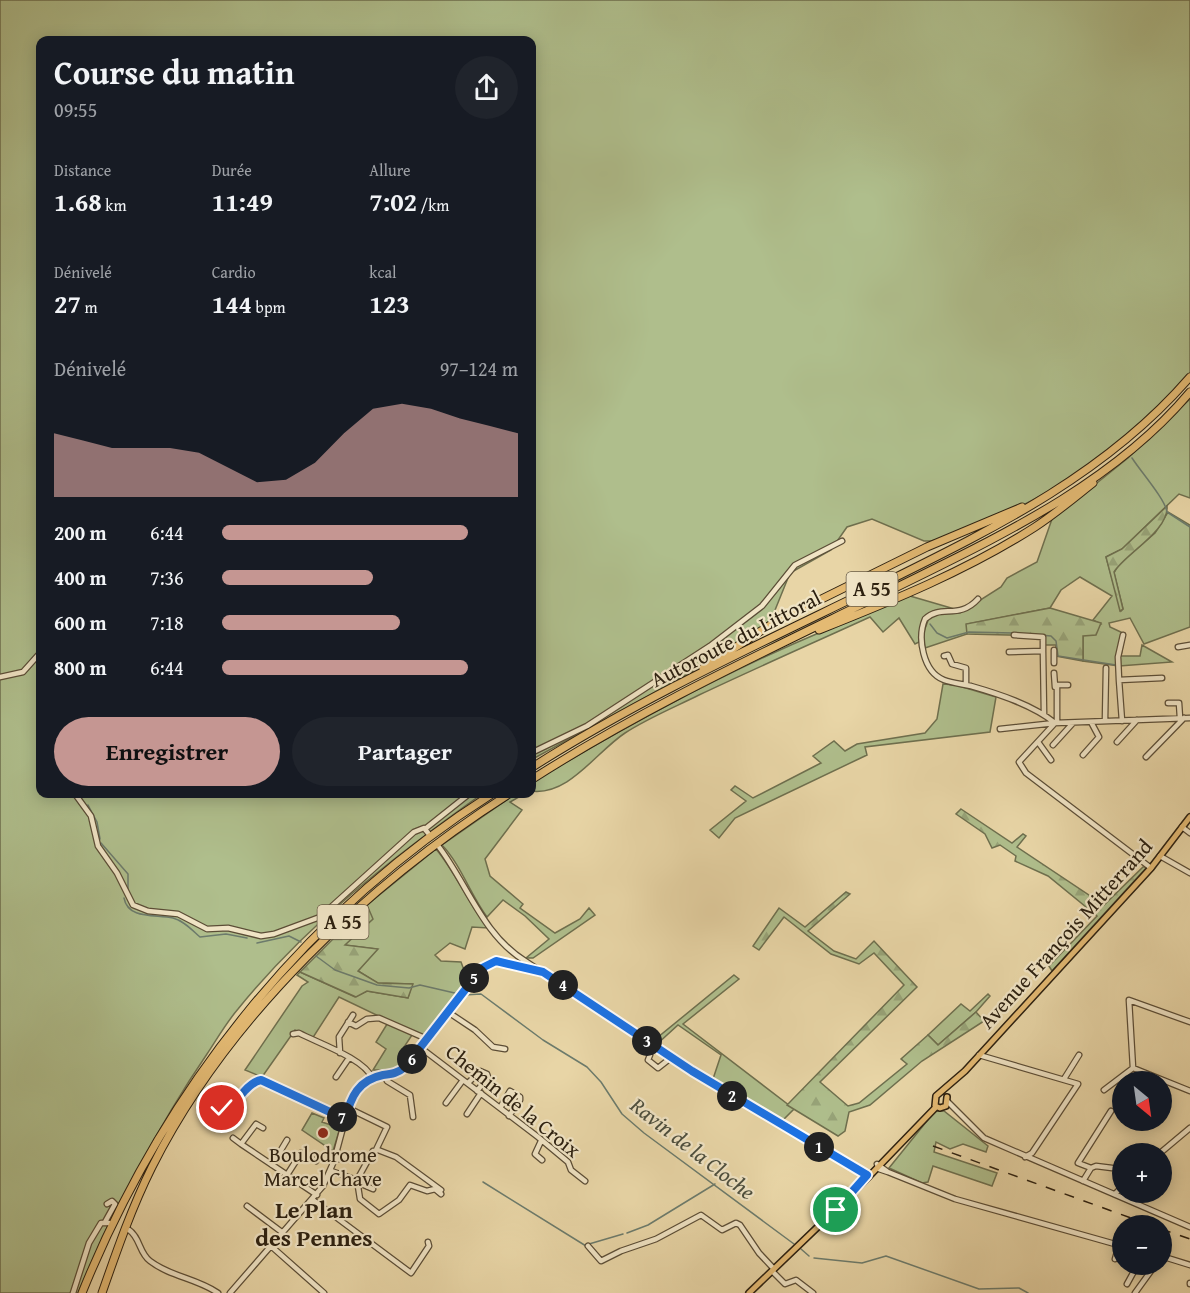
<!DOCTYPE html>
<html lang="fr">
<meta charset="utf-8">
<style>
:root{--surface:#171b24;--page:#20242c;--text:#f1f3f6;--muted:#9ea1a6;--accent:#c59692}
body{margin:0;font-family:"Gentium Book Plus",serif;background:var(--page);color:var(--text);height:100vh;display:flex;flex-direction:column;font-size:22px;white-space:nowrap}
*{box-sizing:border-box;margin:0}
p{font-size:20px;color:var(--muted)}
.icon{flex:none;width:33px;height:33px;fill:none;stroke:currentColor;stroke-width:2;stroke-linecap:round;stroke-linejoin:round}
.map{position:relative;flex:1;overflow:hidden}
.side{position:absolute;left:36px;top:36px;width:500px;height:762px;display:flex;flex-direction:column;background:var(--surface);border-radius:12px;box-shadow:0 3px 15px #0003}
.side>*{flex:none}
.needle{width:39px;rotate:151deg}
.fabs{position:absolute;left:1112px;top:1071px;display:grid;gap:12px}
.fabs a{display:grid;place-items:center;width:60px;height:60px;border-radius:50%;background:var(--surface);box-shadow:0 3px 15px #0003;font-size:30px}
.pin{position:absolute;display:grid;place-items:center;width:51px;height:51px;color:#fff;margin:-26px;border:3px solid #fff;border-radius:50%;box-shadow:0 2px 6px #0007}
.km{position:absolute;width:30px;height:30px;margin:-15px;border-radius:50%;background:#222;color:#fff;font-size:16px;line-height:30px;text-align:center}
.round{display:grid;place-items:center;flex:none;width:63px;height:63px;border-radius:32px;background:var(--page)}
.summary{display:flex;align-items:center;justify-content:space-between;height:102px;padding:0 18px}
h1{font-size:33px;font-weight:600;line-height:45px}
.stats{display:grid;grid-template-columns:repeat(3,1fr);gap:9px;height:102px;padding:6px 18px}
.stats div{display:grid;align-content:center}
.stats b{font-size:26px;font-weight:600}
.stats small{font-size:16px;font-weight:400}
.stats p{font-size:16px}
.chart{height:168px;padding:12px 18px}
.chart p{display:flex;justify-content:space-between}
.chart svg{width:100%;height:108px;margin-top:6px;fill:var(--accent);opacity:.7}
.primary-button{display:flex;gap:12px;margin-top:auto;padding:12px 18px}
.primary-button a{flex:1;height:69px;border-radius:36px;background:var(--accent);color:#111;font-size:24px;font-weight:600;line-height:69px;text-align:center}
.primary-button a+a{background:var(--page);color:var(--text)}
ul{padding:0 18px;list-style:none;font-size:20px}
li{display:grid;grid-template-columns:96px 72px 1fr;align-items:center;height:45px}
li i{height:15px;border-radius:8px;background:var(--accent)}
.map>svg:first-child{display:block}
.grass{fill:#afbe8c;stroke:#6e6f4e;stroke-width:1.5}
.forest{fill:url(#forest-firs);stroke:#6e6f4e;stroke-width:1.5}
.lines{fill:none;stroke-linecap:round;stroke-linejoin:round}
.stream{stroke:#6c7b6c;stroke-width:1.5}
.minor-casing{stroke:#5b4d36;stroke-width:7}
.major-casing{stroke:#2c2010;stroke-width:8}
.highway-casing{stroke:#2c2010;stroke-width:9}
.minor{stroke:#f0e4c5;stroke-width:4.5}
.major{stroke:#e4ba73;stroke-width:5}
.highway{stroke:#e4ba73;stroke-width:7}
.rail{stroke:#2c2010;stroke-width:1.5;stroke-dasharray:10 10;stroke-linecap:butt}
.route-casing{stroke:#fff;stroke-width:12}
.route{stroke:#1a73e8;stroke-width:8}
.poi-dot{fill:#8f2418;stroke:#f0e4c5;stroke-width:2}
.labels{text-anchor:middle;stroke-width:4.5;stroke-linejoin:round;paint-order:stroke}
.shield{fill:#f0e4c5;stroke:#675b46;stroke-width:1.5}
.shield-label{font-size:20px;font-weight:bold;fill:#2c2010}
.street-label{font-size:21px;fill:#2c2010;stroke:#f0e4c5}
.poi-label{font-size:21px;fill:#2c2010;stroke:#f0e4c5}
.water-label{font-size:22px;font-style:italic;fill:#4c4e3e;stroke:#f0e4c5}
.quarter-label{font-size:24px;font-weight:bold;fill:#2c2010;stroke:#f0e4c5}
</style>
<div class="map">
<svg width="1190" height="1293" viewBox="0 0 1190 1293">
<defs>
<pattern id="forest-firs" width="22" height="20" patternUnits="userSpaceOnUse" patternTransform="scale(1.5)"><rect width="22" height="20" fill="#afbe8c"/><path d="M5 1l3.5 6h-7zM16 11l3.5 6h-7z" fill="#97a378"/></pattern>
</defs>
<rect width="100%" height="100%" fill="#e8d5a6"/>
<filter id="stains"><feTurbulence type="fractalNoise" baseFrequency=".00333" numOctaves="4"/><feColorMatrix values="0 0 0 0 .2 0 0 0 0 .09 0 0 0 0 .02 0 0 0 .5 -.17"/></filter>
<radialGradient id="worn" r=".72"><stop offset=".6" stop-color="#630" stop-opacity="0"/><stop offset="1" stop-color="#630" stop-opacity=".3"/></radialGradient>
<path class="grass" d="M0 0H1190V373C1169 395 1148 418 1125 438 1077 479 993 527 931 541H924L872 519 847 527 831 550 790 573 771 620 719 657 531 760V40H40V794H482C394 856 306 925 238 1009 226 1023 217 1039 207 1054 155 1130 116 1210 78 1293H0Z
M1190 399V498L1179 494 1122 549 1106 557 1121 611 1123 609 1114 573 1119 564 1155 533 1168 512 1190 525V627L1144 644 1130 618 1109 623 1110 627 1125 634 1121 656H1140L1142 645 1172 662 1119 666 1083 661V635L1101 624 1093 620 1112 596 1080 577 1061 590 1050 608 967 624V634L925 648 923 634 929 618 935 614 960 613 1001 587 1007 578 1037 562 1052 519 1128 458Z
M910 596 958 610 933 611 926 616 919 642 915 644 899 618 883 632 870 617C813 643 756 668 699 695 675 707 648 718 625 733 596 752 569 796 531 791V783C624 727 721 674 821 632 850 619 880 604 910 596Z
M943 684 956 685 996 697 990 732 865 747 867 755 735 818 719 838 710 830 746 801 731 790 735 786 753 798 821 763 813 756 834 741 845 751 857 744 925 733 937 719Z
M515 794H524L510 802 522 810 485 859 490 876 523 904 520 908 555 933 580 919 589 908 595 915 533 958H526L549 939 525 916 503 900 487 917C470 894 461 865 442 845Z
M436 849C456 873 468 903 488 928L472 927 465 949 450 943 435 955 441 961 461 962 464 970 473 974 427 1037 414 1032 400 1053 409 1060 396 1070H373L386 1049 376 1042 389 1021 339 997 312 1039 295 1030 262 1077 245 1070 302 986 308 982 297 975 300 972 355 997 367 991 408 998 412 984 377 983 358 971 377 949 344 945 367 905Z
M734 975 739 979 683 1024 794 1109 781 1122 713 1079 721 1055 678 1025 656 1045 652 1042Z
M988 994 990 996 976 1012 938 1045 928 1035 961 1004 970 1011Z
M935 1111H944L988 1146 986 1152 963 1144 950 1149 936 1142 934 1152 997 1173 992 1186 933 1166 928 1182 922 1183 889 1168Z
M312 1113 324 1118 322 1122 340 1128 333 1151 302 1130Z"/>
<path class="forest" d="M1167 506C1169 531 1126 553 1114 572L1123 609 1120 611 1106 557 1122 549Z
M1050 608 1101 623 1096 635 1083 636V661L1055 656 1056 645H1045V636L967 634 966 624Z
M961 809 1012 843 1023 834 1026 836 1017 847 1104 905 1143 867H1147L1052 971 1049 966 1097 916 1048 876 1015 861 1016 856 1000 845 992 848 985 834 956 814Z
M846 892 850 894 808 931 834 951 856 959 874 941 917 987 820 1082 848 1106 859 1103 907 1064 901 1059 928 1035 938 1045 976 1012 984 1021 922 1061 870 1105 849 1112 845 1131 838 1136 787 1105 904 985 874 953 859 964 831 954 784 917 759 950 753 946 779 908 805 927Z
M367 905 373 919 345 945 378 949 358 971 378 983 413 984 408 998 367 991 356 997 300 972Z"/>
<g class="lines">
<path class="stream" d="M1132 458C1141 472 1165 499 1167 512L1190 527
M930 624 937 633 947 638 969 632 1013 633
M1030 634 1051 636 1056 641 1058 656 1116 665
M88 805 97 822 100 839
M101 843 128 874V890
M124 898C128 920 156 914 173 918 184 921 192 930 200 937L226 934 247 938
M257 943 289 936 301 942
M316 956 335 970 377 985 409 988 420 985 459 994
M464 995 481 994 543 1040 587 1067 601 1082 622 1114 644 1133 794 1244
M483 1182 586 1246
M627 1233 648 1225 715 1184
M589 1244 623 1234
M801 1249 809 1256
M814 1258 862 1263 886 1256 979 1289 1019 1288 1028 1293"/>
<defs>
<path id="minor" d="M978 599C959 620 941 604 925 619 917 638 923 672 944 680 952 683 962 684 971 686 999 694 1033 705 1055 723
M1014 635 1043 637V651
M1178 647 1190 645
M1009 652 1043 651 1044 714
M944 656 948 655 952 664 966 668V685
M1054 663V650
M1054 673 1055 687
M0 677 23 672 40 653
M1119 680 1118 657 1123 635
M1168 703H1179L1180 718
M1105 721 1106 668
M1122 721 1119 680 1162 678
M1057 723V685H1068
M1000 729 1055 723
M1038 742 1051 760
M1117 742 1137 720
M1053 745 1073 723
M531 753 587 726 710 646 762 606 795 565 842 541
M1083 755 1099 737 1091 722
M1146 757 1184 718
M75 794 91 816 98 846 117 873 133 905 148 911 178 914 207 929 228 928 261 936 274 934 320 917 414 832 424 828 428 833
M1182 827 1190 833
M425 829 469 794
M439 847C467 884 483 935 525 961
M1160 856 1190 873
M1151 868 1026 773 1019 762 1055 723 1190 718
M531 968 525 961 692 1071 869 1177
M448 1012 475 1030 493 1047 505 1049
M348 1022 356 1026 367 1019 379 1018 427 1039
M293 1034 299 1033C318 1043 365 1059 372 1078
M647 1041 645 1046 650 1055 648 1060 658 1068 672 1057
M421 1048 538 1137 568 1162 571 1170 585 1181
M340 1053 339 1037 353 1015
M979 1055 1078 1084 1032 1153 1025 1157
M1133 1068 1129 1000 1190 1022
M1133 1068 1190 1091
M384 1075 387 1081 410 1095 413 1117
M336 1077 349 1058
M1064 1079 1079 1055
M468 1083 480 1071 487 1074 488 1077 477 1091
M1104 1090 1133 1068
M948 1102 984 1138 1190 1227
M446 1103 463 1080
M348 1108 387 1127 376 1150
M500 1108 510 1091 520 1097V1100L509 1116
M467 1114 481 1093
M222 1121 214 1115 219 1108 229 1111 242 1093 259 1080 273 1084 345 1119
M263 1128 256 1124 241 1144 317 1195
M233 1138 241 1144
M541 1141 535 1154 542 1160
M1159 1154 1190 1128
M334 1161 345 1156
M877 1164 888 1172 879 1169Z
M272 1165 287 1140
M1091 1168 1096 1166 1112 1168
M331 1171 357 1180 373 1151 378 1150 396 1157 441 1190
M888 1172 955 1199 1122 1246
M287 1175 301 1153 316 1161
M357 1180 360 1199 379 1214 399 1200 410 1185 427 1191 435 1189 441 1194
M1083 1181 1091 1168 1078 1163 1111 1111
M359 1183 373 1189
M1115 1194 1122 1187
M313 1200 411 1273 429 1246 428 1242
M247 1206 283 1233
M105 1222 115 1204 112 1201 107 1204
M129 1230C140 1237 139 1253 150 1261 171 1277 196 1278 218 1293
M271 1246 324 1293
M588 1246 601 1261 621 1251 656 1239 701 1215 722 1230 736 1223 740 1225 759 1253 774 1269
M1161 1256 1190 1265
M1115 1259 1119 1245
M772 1271 785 1284 796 1280 813 1293
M1127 1284 1138 1264
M1190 1284V1283
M73 1293 89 1243 101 1223H109
M230 1293 323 1186 334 1161 349 1105 358 1088 372 1078 397 1072 405 1067 488 963 498 962 536 969
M1135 1293 1156 1264"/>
<path id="major" d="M947 1097 946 1106 940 1108 935 1106 936 1096 965 1071 1151 868 1190 817
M749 1293 852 1194 936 1107"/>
<path id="highway" d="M819 630C892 601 968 570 1035 527 1055 514 1074 498 1093 483
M703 668 775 622 927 547 1022 507
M531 768C644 696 768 640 888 581 999 526 1108 472 1190 377
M531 780C646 706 771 649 893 589 998 537 1113 484 1190 392
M82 1293C165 1088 305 913 492 794
M102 1293C117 1250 132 1207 152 1167 228 1016 369 883 509 794"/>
</defs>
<use href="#minor" class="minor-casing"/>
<use href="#major" class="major-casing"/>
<use href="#highway" class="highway-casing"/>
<use href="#minor" class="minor"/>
<use href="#major" class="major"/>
<use href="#highway" class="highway"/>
<path class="rail" d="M933 1146 1153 1226
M1161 1229 1190 1239"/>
</g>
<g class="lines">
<defs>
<path id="route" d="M222 1108 230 1110C237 1100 249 1082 261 1080L345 1119C351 1097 358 1080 383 1075 392 1074 398 1073 405 1067L482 968 496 961 543 972 692 1071 867 1175 836 1210"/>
</defs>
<use href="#route" class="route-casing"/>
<use href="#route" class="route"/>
</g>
<circle class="poi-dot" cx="323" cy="1133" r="6"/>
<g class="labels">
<g class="shield">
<rect x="846.5" y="572" width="51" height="34" rx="4.5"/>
<rect x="317.5" y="905" width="51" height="34" rx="4.5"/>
</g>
<g class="shield-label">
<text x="872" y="596">A 55</text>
<text x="343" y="929">A 55</text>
</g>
<g class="street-label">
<text transform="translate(736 639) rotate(-27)" y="7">Autoroute du Littoral</text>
<text transform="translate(1066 934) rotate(-48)" y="7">Avenue François Mitterrand</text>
<text transform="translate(513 1101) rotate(39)" y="7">Chemin de la Croix</text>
</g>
<g class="poi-label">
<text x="323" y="1162">Boulodrome<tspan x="323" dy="24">Marcel Chave</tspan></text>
</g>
<g class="water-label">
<text transform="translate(693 1148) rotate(38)" y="8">Ravin de la Cloche</text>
</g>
<g class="quarter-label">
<text x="314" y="1218">Le Plan<tspan x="314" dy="28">des Pennes</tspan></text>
</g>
</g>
<rect width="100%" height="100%" filter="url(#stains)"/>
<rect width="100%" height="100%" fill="url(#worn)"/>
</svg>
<div class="fabs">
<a><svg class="needle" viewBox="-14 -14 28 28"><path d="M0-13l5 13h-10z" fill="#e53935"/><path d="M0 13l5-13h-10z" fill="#9ea1a6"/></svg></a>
<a>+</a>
<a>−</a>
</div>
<div class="pin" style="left:836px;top:1210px;background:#1e9e55"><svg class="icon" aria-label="arrive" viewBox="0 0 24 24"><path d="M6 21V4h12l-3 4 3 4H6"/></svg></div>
<div class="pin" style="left:222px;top:1108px;background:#d93025"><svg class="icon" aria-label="check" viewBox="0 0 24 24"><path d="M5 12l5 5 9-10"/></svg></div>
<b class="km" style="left:819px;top:1147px">1</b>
<b class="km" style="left:732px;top:1096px">2</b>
<b class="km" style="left:647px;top:1041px">3</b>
<b class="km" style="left:563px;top:985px">4</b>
<b class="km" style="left:474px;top:978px">5</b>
<b class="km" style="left:412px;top:1059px">6</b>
<b class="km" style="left:342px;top:1117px">7</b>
<section class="side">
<div class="summary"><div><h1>Course du matin</h1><p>09:55</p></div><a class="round"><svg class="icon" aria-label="share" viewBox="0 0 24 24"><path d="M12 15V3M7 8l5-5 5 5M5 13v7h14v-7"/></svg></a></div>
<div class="stats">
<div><p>Distance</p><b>1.68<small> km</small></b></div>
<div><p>Durée</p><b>11:49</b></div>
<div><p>Allure</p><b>7:02<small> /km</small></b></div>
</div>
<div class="stats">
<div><p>Dénivelé</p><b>27<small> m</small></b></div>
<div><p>Cardio</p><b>144<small> bpm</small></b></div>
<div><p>kcal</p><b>123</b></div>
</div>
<div class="chart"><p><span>Dénivelé</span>97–124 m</p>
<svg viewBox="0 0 160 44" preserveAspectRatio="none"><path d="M0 44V18L10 21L20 24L30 24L40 24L50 26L60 32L70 38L80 37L90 30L100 18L110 8L120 6L130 8L140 12L150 15L160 18V44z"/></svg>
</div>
<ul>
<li><b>200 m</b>6:44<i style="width:83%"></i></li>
<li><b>400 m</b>7:36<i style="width:51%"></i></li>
<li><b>600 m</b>7:18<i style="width:60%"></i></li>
<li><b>800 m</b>6:44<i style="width:83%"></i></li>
</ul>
<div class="primary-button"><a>Enregistrer</a><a>Partager</a></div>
</section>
</div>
